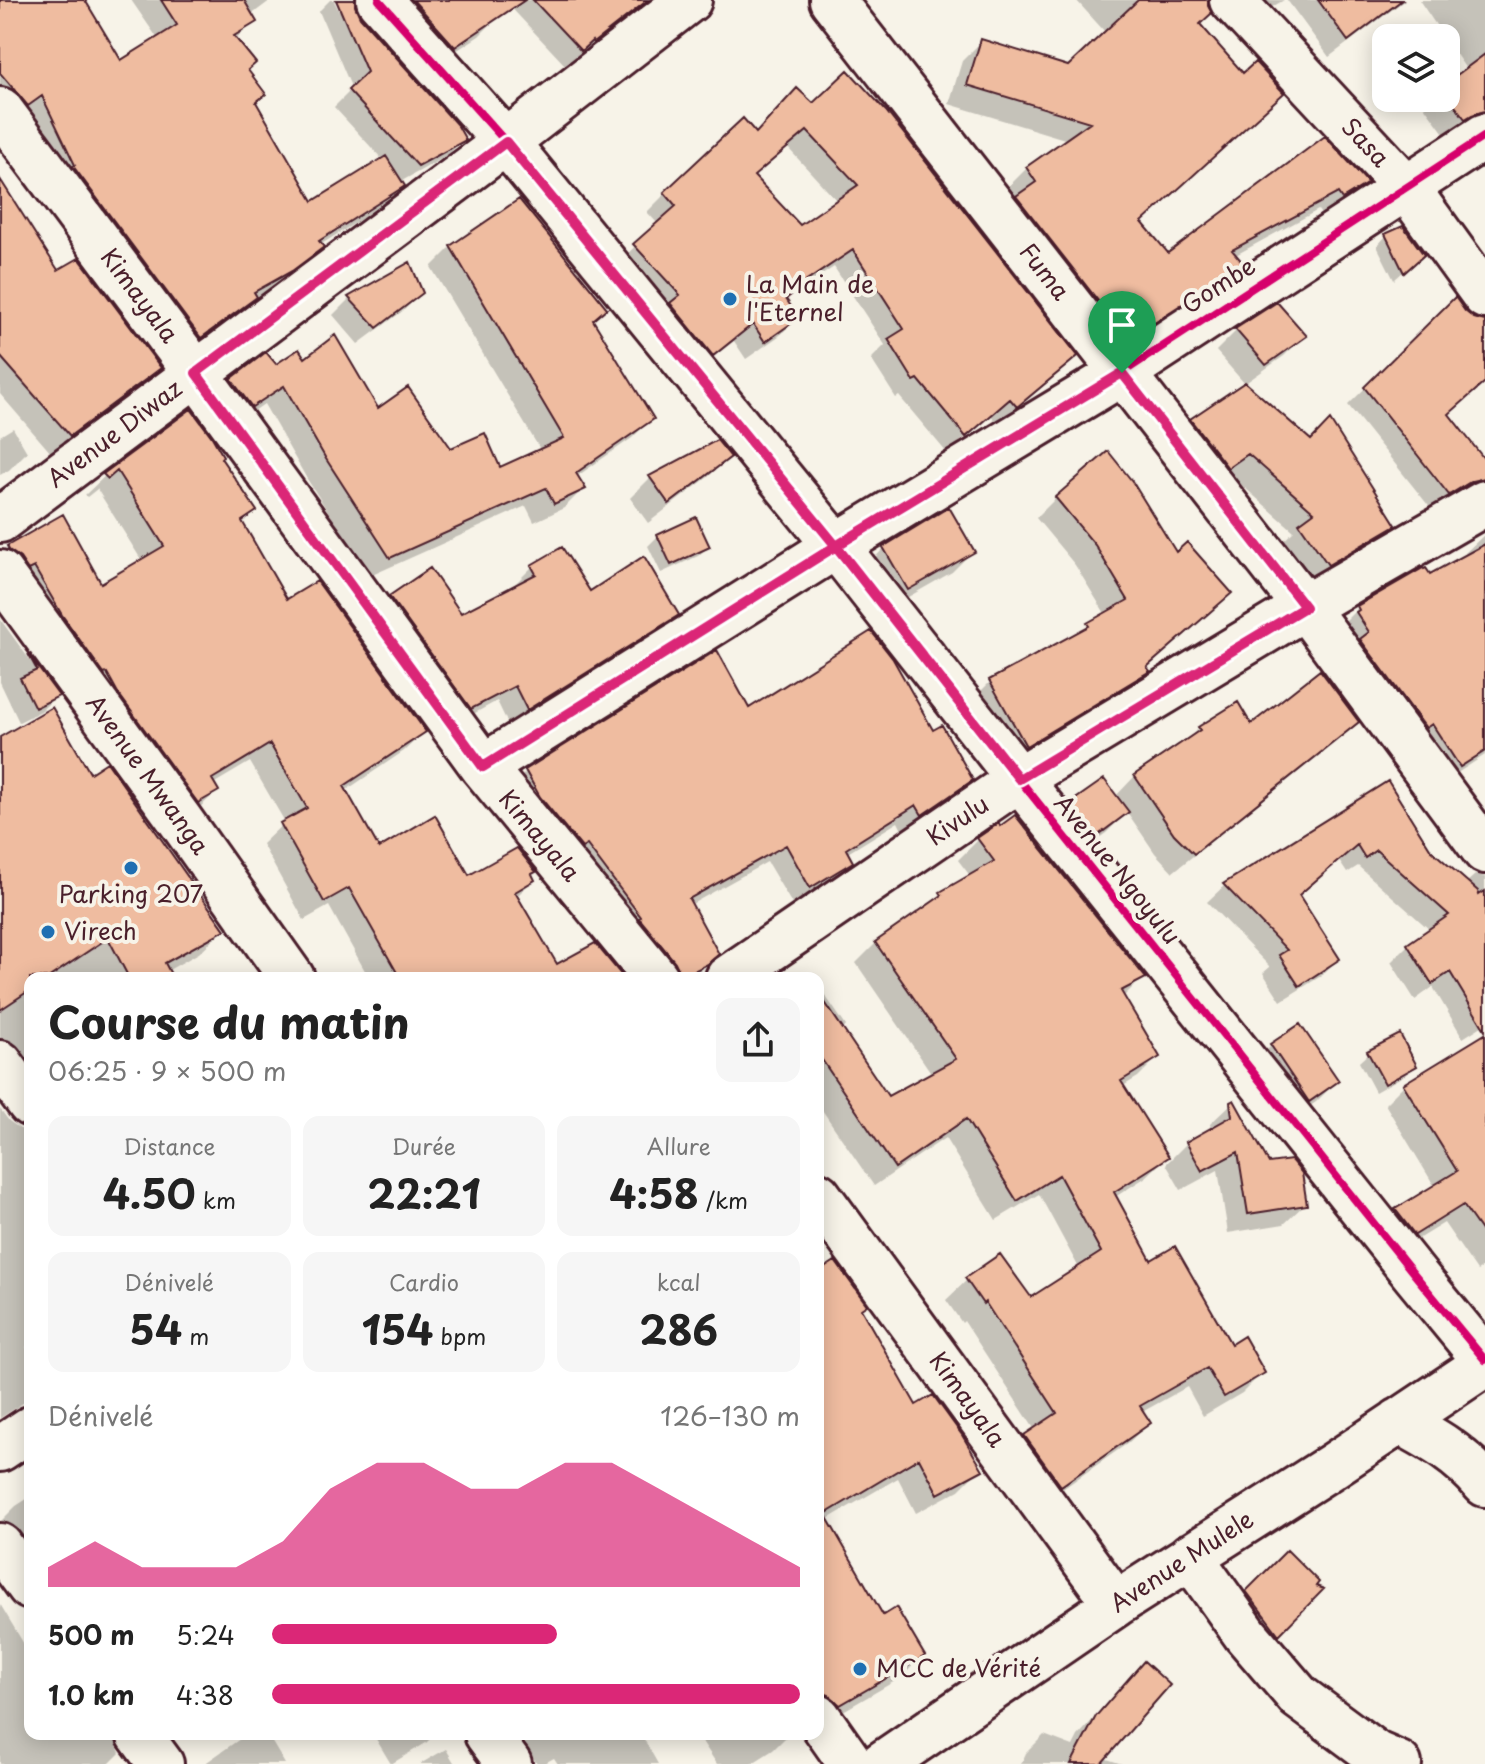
<!DOCTYPE html>
<html lang="fr">
<meta charset="utf-8">
<style>
:root{--surface:#fff;--page:#f6f6f6;--text:#222;--muted:#767676;--accent:#db2777}
body{margin:0;font-family:"Playpen Sans",sans-serif;background:var(--page);color:var(--text);height:100vh;display:flex;flex-direction:column;font-size:30px;white-space:nowrap}
*{box-sizing:border-box;margin:0}
p{font-size:26px;color:var(--muted)}
.icon{flex:none;width:44px;height:44px;fill:none;stroke:currentColor;stroke-width:2;stroke-linecap:round;stroke-linejoin:round}
.map{position:relative;flex:1;overflow:hidden}
.panel{position:absolute;left:24px;top:972px;width:800px;height:768px;display:flex;flex-direction:column;background:var(--surface);border-radius:16px;box-shadow:0 4px 20px #0003}
.panel>*{flex:none}
.tools{position:absolute;left:1372px;top:24px;display:grid;gap:16px}
.tools a{display:grid;place-items:center;width:88px;height:88px;border-radius:16px;background:var(--surface);box-shadow:0 4px 20px #0003;font-size:40px}
.pin{position:absolute;display:grid;place-items:center;width:68px;height:68px;color:#fff;margin:-82px -34px;border-radius:50% 50% 50% 0;rotate:-45deg;box-shadow:0 0 8px #0007}
.pin .icon{rotate:45deg}
.round{display:grid;place-items:center;flex:none;width:84px;height:84px;border-radius:16px;background:var(--page)}
.head{display:flex;align-items:center;justify-content:space-between;height:136px;padding:0 24px}
h1{font-size:44px;font-weight:700;line-height:60px}
.figures{display:grid;grid-template-columns:repeat(3,1fr);gap:12px;height:136px;padding:8px 24px}
.figures div{display:grid;align-content:center;border-radius:16px;background:var(--page);text-align:center}
.figures b{font-size:40px;font-weight:700}
.figures small{font-size:22px;font-weight:400}
.figures p{font-size:22px}
.chart{height:224px;padding:16px 24px}
.chart p{display:flex;justify-content:space-between}
.chart svg{width:100%;height:144px;margin-top:8px;fill:var(--accent);opacity:.7}
ul{padding:0 24px;list-style:none;font-size:26px}
li{display:grid;grid-template-columns:128px 96px 1fr;align-items:center;height:60px}
li i{height:20px;border-radius:10px;background:var(--accent)}
.map>svg:first-child{display:block}
.shadow{fill:#0003;fill-rule:evenodd}
.building{fill:#efbca0;stroke:#4a1f2b;stroke-width:2;fill-rule:evenodd}
.lines{fill:none;stroke-linecap:round;stroke-linejoin:round}
.minor-casing{stroke:#4a1f2b;stroke-width:50}
.minor{stroke:#f7f3e8;stroke-width:44}
.cycleway-casing{stroke:#f7f3e8;stroke-width:13}
.cycleway{stroke:#d6006c;stroke-width:8}
.route-casing{stroke:#fff;stroke-width:16}
.route{stroke:#db2777;stroke-width:10}
.poi-dot{fill:#1f6fb2;stroke:#f7f3e8;stroke-width:3}
.labels{text-anchor:middle;stroke-width:8;stroke-linejoin:round;paint-order:stroke}
.street-label{font-size:24px;fill:#4a1f2b;stroke:#f7f3e8}
.poi-label{font-size:24px;fill:#4a1f2b;stroke:#f7f3e8;text-anchor:start}
</style>
<div class="map">
<svg width="1485" height="1764" viewBox="0 0 1485 1764">
<rect width="100%" height="100%" fill="#f7f3e8"/>
<filter id="ink" filterUnits="userSpaceOnUse"><feTurbulence type="fractalNoise" baseFrequency=".0125" numOctaves="2"/><feDisplacementMap in="SourceGraphic" scale="16" xChannelSelector="R" yChannelSelector="G"/><feConvolveMatrix kernelMatrix="1 2 1 2 8 2 1 2 1" color-interpolation-filters="sRGB"/></filter>
<g filter="url(#ink)">
<path class="shadow" d="M0 0H82L120 63 158 39 131 0H271L251 15 255 21 235 40 246 70 254 103 313 204 383 160 334 107 352 89 319 11 330 0H353L358 17 463 139 448 155 400 182 402 186 385 204 320 245 321 247 304 264 271 288 252 299 237 314 183 355 0 111ZM334 1H338L342 8 339 11Z
M372 0H490L500 15 479 36 433 66Z
M504 0H649L565 65Z
M1076 0H1202L1198 24 1140 223 1167 256 1365 183 1346 201 1323 217 1318 210 1234 256 1241 263 1222 282 1108 357 999 216 1016 199 1008 187 1027 168 1068 140 949 104 962 61 981 42 1069 68 1106 33Z
M1251 0H1284L1260 14Z
M1287 0H1405L1329 57Z
M1419 0H1485V118L1446 136 1424 106 1432 98H1446V85L1466 69Z
M797 91 1075 356 1057 374 998 424 991 415 947 453 899 396 896 398 871 359 885 345 834 267 784 300 797 318 779 336 746 359 734 341 694 372 617 264 658 224 647 212 665 194 743 121 755 135ZM788 148 838 202 800 228 753 177Z
M0 183 57 273 159 368 141 386 51 453 0 394Z
M1386 236 1412 264 1394 280 1377 246Z
M451 247 591 321 651 419 632 438 576 477 584 488 564 508 534 522 526 506 370 576 307 479 264 404 232 426 213 400 232 380 276 366 304 360 377 411 450 450 499 470 541 451 431 267Z
M421 293 404 310 358 344 333 315 350 298Z
M1455 300 1463 312 1475 321 1485 322V381L1447 415 1485 463V503L1432 510 1348 405Z
M1277 304 1304 336 1284 356 1244 384 1394 525 1374 545 1307 583 1280 544 1294 531 1228 473 1172 441 1192 421 1245 384 1216 351 1236 331Z
M191 411 219 458 255 511 242 524 287 602 424 732 404 751 345 791 378 851 468 878 530 875 533 880 516 897 556 967 621 978H369L329 906 304 920 262 844 285 822 250 762 213 784 217 791 197 810 0 555 8 547 100 586 142 561 97 489 87 497 85 495 105 476Z
M13 428 27 452 9 470 0 475V436Z
M716 442 728 457 708 477 648 523 630 498 650 478Z
M1056 498 1209 613 1146 668 1147 671 1127 691 1005 764 970 702 990 682 1081 633 1089 625 1106 615 1075 565 1036 518Z
M1485 534V755L1442 783 1341 625 1358 608 1422 570 1429 577 1467 556 1465 553Z
M658 536 708 547 698 556 661 573 648 546Z
M884 548 972 552 952 572 887 609 864 569Z
M532 567 589 594 677 614 660 632 509 726 497 701 453 725 373 615 391 597 461 615 516 586 515 584Z
M0 619 56 696 41 711 19 722 0 682Z
M749 711 932 733 971 780 953 798 903 832 898 822 846 854 850 862 832 880 792 904 767 862 690 905 716 954 692 978H661L508 790 526 772Z
M1356 722 1337 741 1173 872 1155 853 1127 812 1106 833 1075 855 1051 825 1072 805 1115 797 1135 776 1183 744 1199 728Z
M0 743 90 776 223 930 199 953 167 971 171 978H30V1121L0 1076Z
M1387 784 1430 851 1466 883 1475 875 1485 877V1024L1463 1038 1433 987 1415 1000 1391 962 1408 945 1430 930 1358 866 1347 873 1339 861 1297 896 1338 959 1321 976 1281 1001 1263 973 1270 967 1207 902 1224 886Z
M979 839 1143 977 1122 998 1158 1057 1138 1077 1123 1086 1167 1157 1146 1177 1115 1197 1150 1263 1230 1346 1263 1372 1242 1393 1203 1416 1187 1387 1142 1412 1149 1423 1128 1443 1040 1505 1005 1457 1026 1437 1035 1430 964 1321 962 1323 946 1300 967 1280 1030 1300 1079 1268 1039 1194 996 1220 945 1138 874 1186 818 1104V985L846 1026 842 1031 888 1098 932 1074 856 963 876 943 929 907 942 894 971 877 958 860Z
M1299 1026 1337 1081 1316 1102 1288 1121 1251 1066 1271 1046Z
M1485 1037V1266L1477 1271 1444 1223 1395 1253 1377 1230 1396 1211 1435 1187 1385 1104 1404 1085Z
M1369 1053 1415 1065 1405 1075 1375 1092 1359 1062Z
M1231 1104 1268 1165 1305 1204 1284 1224 1228 1233 1218 1170 1181 1190 1166 1164 1187 1143 1211 1130 1210 1124Z
M0 1109 9 1121 20 1129 30 1130V1344L26 1347 30 1353V1396L23 1403 0 1418Z
M818 1274 859 1310 915 1407 980 1469 959 1490 916 1513 898 1478 826 1520 883 1617 922 1656 902 1677 819 1725Z
M30 1497V1564L0 1553V1522L16 1506Z
M1287 1553 1312 1587 1321 1590 1257 1653 1227 1613Z
M0 1604 30 1654V1734H112L120 1753 109 1764H0Z
M1127 1682 1104 1758 1122 1764H1021L1026 1753 1044 1735 1073 1746 1078 1736Z
M247 1734H267L285 1764H204Z
M373 1734H435L426 1743 391 1764Z
M520 1734H641L658 1764H558L554 1758 543 1764H537Z
M697 1734H789L773 1750 751 1764H717Z
M446 1749 455 1764H420Z"/>
<path class="building" d="M0 0H85L121 60 177 25 161 0H244L257 22 234 36 256 63 248 70 266 94 256 102 313 201 386 156 405 186 319 241 324 247 292 271 254 292 257 297 201 338 73 166 75 165 42 96 28 106 0 73Z
M336 0H355V6L360 17 458 126 466 140 418 166 348 90 367 72Z
M413 0H525L455 47Z
M533 0H648L593 43 592 41 581 51Z
M1138 0H1208V6L1212 13 1200 24 1243 73 1255 62 1284 93 1142 222 1168 253 1325 136 1368 183 1342 199 1338 193 1232 250 1244 264 1128 339 1016 196 1036 182 1026 167 1090 122 967 85 981 39 1068 66Z
M1318 0H1402L1348 41Z
M1485 54V111L1472 115 1465 119 1446 94V83Z
M848 70 886 111 1078 356 1017 407 1010 399 966 437 918 379 914 381 888 339 904 329 853 250 789 293 791 295 786 299 799 318 765 342 753 324 713 356 670 303 680 295 633 244 676 206 664 192 743 118 756 133 797 88 813 103ZM807 131 858 185 800 225 754 176Z
M0 179 58 270 79 258 161 368 70 436 0 356Z
M519 199 607 308 593 320 654 419 576 473 586 489 554 504 546 488 390 558 326 459 284 386 252 407 231 379 266 352 276 364 299 349 305 358 335 335 378 408 408 387 451 448 485 433 500 467 564 438 450 246Z
M1403 226 1424 255 1404 273 1385 234Z
M410 262 423 293 377 328 348 297Z
M1455 297 1465 311 1474 318 1485 321V382L1449 414 1485 460V478L1472 481 1449 495 1364 387Z
M1277 302 1307 336 1266 365 1235 329Z
M1245 382 1311 440 1330 420 1396 525 1328 565 1299 523 1314 512 1248 454 1228 468 1190 419Z
M191 409 212 437 223 456 221 458 257 511 242 521 287 599 317 581 426 732 344 786 379 848 435 815 469 875 517 848 536 872 532 874 535 880 515 892 557 964 595 943 624 978H400L349 888 324 902 280 823 307 808 270 744 212 779 219 791 198 803 118 693 107 673 104 674 62 615 34 567 28 570 20 558 9 550 7 546 63 514 101 583 164 546 117 471 108 479 103 474Z
M717 440 731 457 669 504 649 476Z
M1108 451 1132 481 1176 552 1187 542 1232 593 1147 667 1150 671 1026 746 989 680 1089 626 1087 623 1128 600 1095 545 1055 497Z
M949 507 975 552 908 590 883 547Z
M696 517 710 547 671 565 657 535Z
M1485 544V751L1460 767 1432 724 1426 728 1360 639 1369 632 1356 612 1359 610 1357 606 1423 568 1424 569 1426 568 1430 574Z
M562 547 590 591 644 556 679 615 527 710 515 686 471 709 389 596 430 568 461 613 536 574 531 565Z
M871 631 893 659 933 730 942 725 973 780 922 815 916 805 846 849 853 862 810 888 786 845 689 899 719 954 708 964 680 978V973L675 962 639 918 641 917 587 845 582 848 540 797 525 770 717 650 749 708Z
M28 654 59 696 35 708 20 678 37 670Z
M1320 670 1359 722 1194 854 1174 834 1134 775 1200 730 1198 727 1238 702 1251 724Z
M52 707 90 773 107 762 225 930 165 963 173 978H129L108 938 48 978H30V990L0 1010V737Z
M1104 779 1129 812 1097 836 1070 803Z
M1388 781 1431 850 1478 891 1479 895 1485 891V1030L1450 972 1432 984 1407 944 1449 915 1376 850 1365 858 1357 845 1299 895 1340 959 1299 986 1279 955 1287 950 1223 884Z
M1015 815 1146 978 1121 991 1160 1057 1121 1081 1169 1157 1114 1192 1151 1260 1175 1246 1231 1344 1244 1336 1265 1373 1224 1397 1207 1368 1140 1406 1151 1423 1061 1486 1024 1435 1057 1413 985 1302 983 1304 965 1278 1000 1254 1031 1297 1101 1252 1059 1175 1017 1201 966 1119 895 1168 818 1054V992L888 1096 956 1059 875 942 942 895 940 892 994 861 977 838 999 823 1000 826Z
M1300 1024 1339 1081 1309 1102 1270 1044Z
M1400 1034 1417 1066 1385 1084 1367 1051Z
M1485 1034V1236L1463 1205 1415 1235 1395 1209 1457 1171 1403 1084Z
M1234 1100 1269 1163 1291 1160 1302 1173 1307 1205 1248 1214 1238 1152 1202 1171 1186 1142 1232 1116 1230 1102Z
M835 1261 867 1305 861 1309 916 1405 933 1395 962 1435 983 1470 938 1494 919 1458 825 1514 883 1615 896 1607 925 1656 840 1705 829 1695 825 1694 818 1682V1272Z
M1287 1550 1319 1582 1316 1586 1324 1589 1279 1635 1246 1591Z
M1144 1661 1170 1685 1101 1764H1071L1096 1716Z"/>
<g class="lines">
<defs>
<path id="minor" d="M379 0 506 142 836 546 1019 779 1415 1275 1485 1360
M832 0 1305 607 1485 851
M1232 0 1406 187 1485 296
M0 110 196 373 483 767 656 978
M0 520 506 142 689 0
M0 573 180 820 292 978
M483 767 836 546 1122 373 1485 136
M728 978 1019 779 1305 607 1485 503
M0 1063 30 1104
M818 1195 1116 1604
M1399 1421C1433 1439 1460 1454 1485 1484
M0 1449 30 1429
M0 1546 30 1587
M1190 1556 1246 1635 1299 1697 1376 1754 1399 1764
M818 1717 851 1764
M139 1734 161 1764
M487 1734 509 1764
M882 1764 1116 1604 1334 1465 1485 1364"/>
</defs>
<use href="#minor" class="minor-casing"/>
<use href="#minor" class="minor"/>
<defs>
<path id="cycleway" d="M379 0 506 142 836 546 1019 779 1415 1275 1485 1360
M483 767 836 546 1122 373 1485 136"/>
</defs>
<use href="#cycleway" class="cycleway-casing"/>
<use href="#cycleway" class="cycleway"/>
</g>
</g>
<g class="lines" filter="url(#ink)">
<defs>
<path id="route" d="M1122 373 836 546 483 767 196 373 506 142 836 546 1019 779 1305 607 1122 373"/>
</defs>
<use href="#route" class="route-casing"/>
<use href="#route" class="route"/>
</g>
<g class="poi-dot">
<circle cx="730" cy="299" r="8"/>
<circle cx="131" cy="868" r="8"/>
<circle cx="48" cy="932" r="8"/>
<circle cx="860" cy="1669" r="8"/>
</g>
<g class="labels">
<g class="street-label">
<text transform="translate(1365 143) rotate(47)" y="8">Sasa</text>
<text transform="translate(1044 272) rotate(52)" y="8">Fuma</text>
<text transform="translate(1219 286) rotate(-33)" y="8">Gombe</text>
<text transform="translate(139 296) rotate(53)" y="8">Kimayala</text>
<text transform="translate(115 434) rotate(-37)" y="8">Avenue Diwaz</text>
<text transform="translate(147 775) rotate(54)" y="8">Avenue Mwanga</text>
<text transform="translate(958 821) rotate(-34)" y="8">Kivulu</text>
<text transform="translate(539 836) rotate(50)" y="8">Kimayala</text>
<text transform="translate(1117 870) rotate(51)" y="8">Avenue Ngoyulu</text>
<text transform="translate(967 1400) rotate(54)" y="8">Kimayala</text>
<text transform="translate(1182 1562) rotate(-33)" y="8">Avenue Mulele</text>
</g>
<g class="poi-label">
<text x="746" y="293">La Main de<tspan x="746" dy="28">l'Eternel</tspan></text>
<text x="131" y="903" text-anchor="middle">Parking 207</text>
<text x="64" y="940">Virech</text>
<text x="876" y="1677">MCC de Vérité</text>
</g>
</g>
</svg>
<div class="tools">
<a><svg class="icon" aria-label="layers" viewBox="0 0 24 24"><path d="M12 4l9 5-9 5-9-5zM3 14l9 5 9-5"/></svg></a>
</div>
<div class="pin" style="left:1122px;top:373px;background:#1e9e55"><svg class="icon" aria-label="arrive" viewBox="0 0 24 24"><path d="M6 21V4h12l-3 4 3 4H6"/></svg></div>
<section class="panel">
<div class="head"><div><h1>Course du matin</h1><p>06:25 · 9 × 500 m</p></div><a class="round"><svg class="icon" aria-label="share" viewBox="0 0 24 24"><path d="M12 15V3M7 8l5-5 5 5M5 13v7h14v-7"/></svg></a></div>
<div class="figures">
<div><p>Distance</p><b>4.50<small> km</small></b></div>
<div><p>Durée</p><b>22:21</b></div>
<div><p>Allure</p><b>4:58<small> /km</small></b></div>
</div>
<div class="figures">
<div><p>Dénivelé</p><b>54<small> m</small></b></div>
<div><p>Cardio</p><b>154<small> bpm</small></b></div>
<div><p>kcal</p><b>286</b></div>
</div>
<div class="chart"><p><span>Dénivelé</span>126–130 m</p>
<svg viewBox="0 0 160 44" preserveAspectRatio="none"><path d="M0 44V38L10 30L20 38L30 38L40 38L50 30L60 14L70 6L80 6L90 14L100 14L110 6L120 6L130 14L140 22L150 30L160 38V44z"/></svg>
</div>
<ul>
<li><b>500 m</b>5:24<i style="width:54%"></i></li>
<li><b>1.0 km</b>4:38<i style="width:100%"></i></li>
</ul>
</section>
</div>
